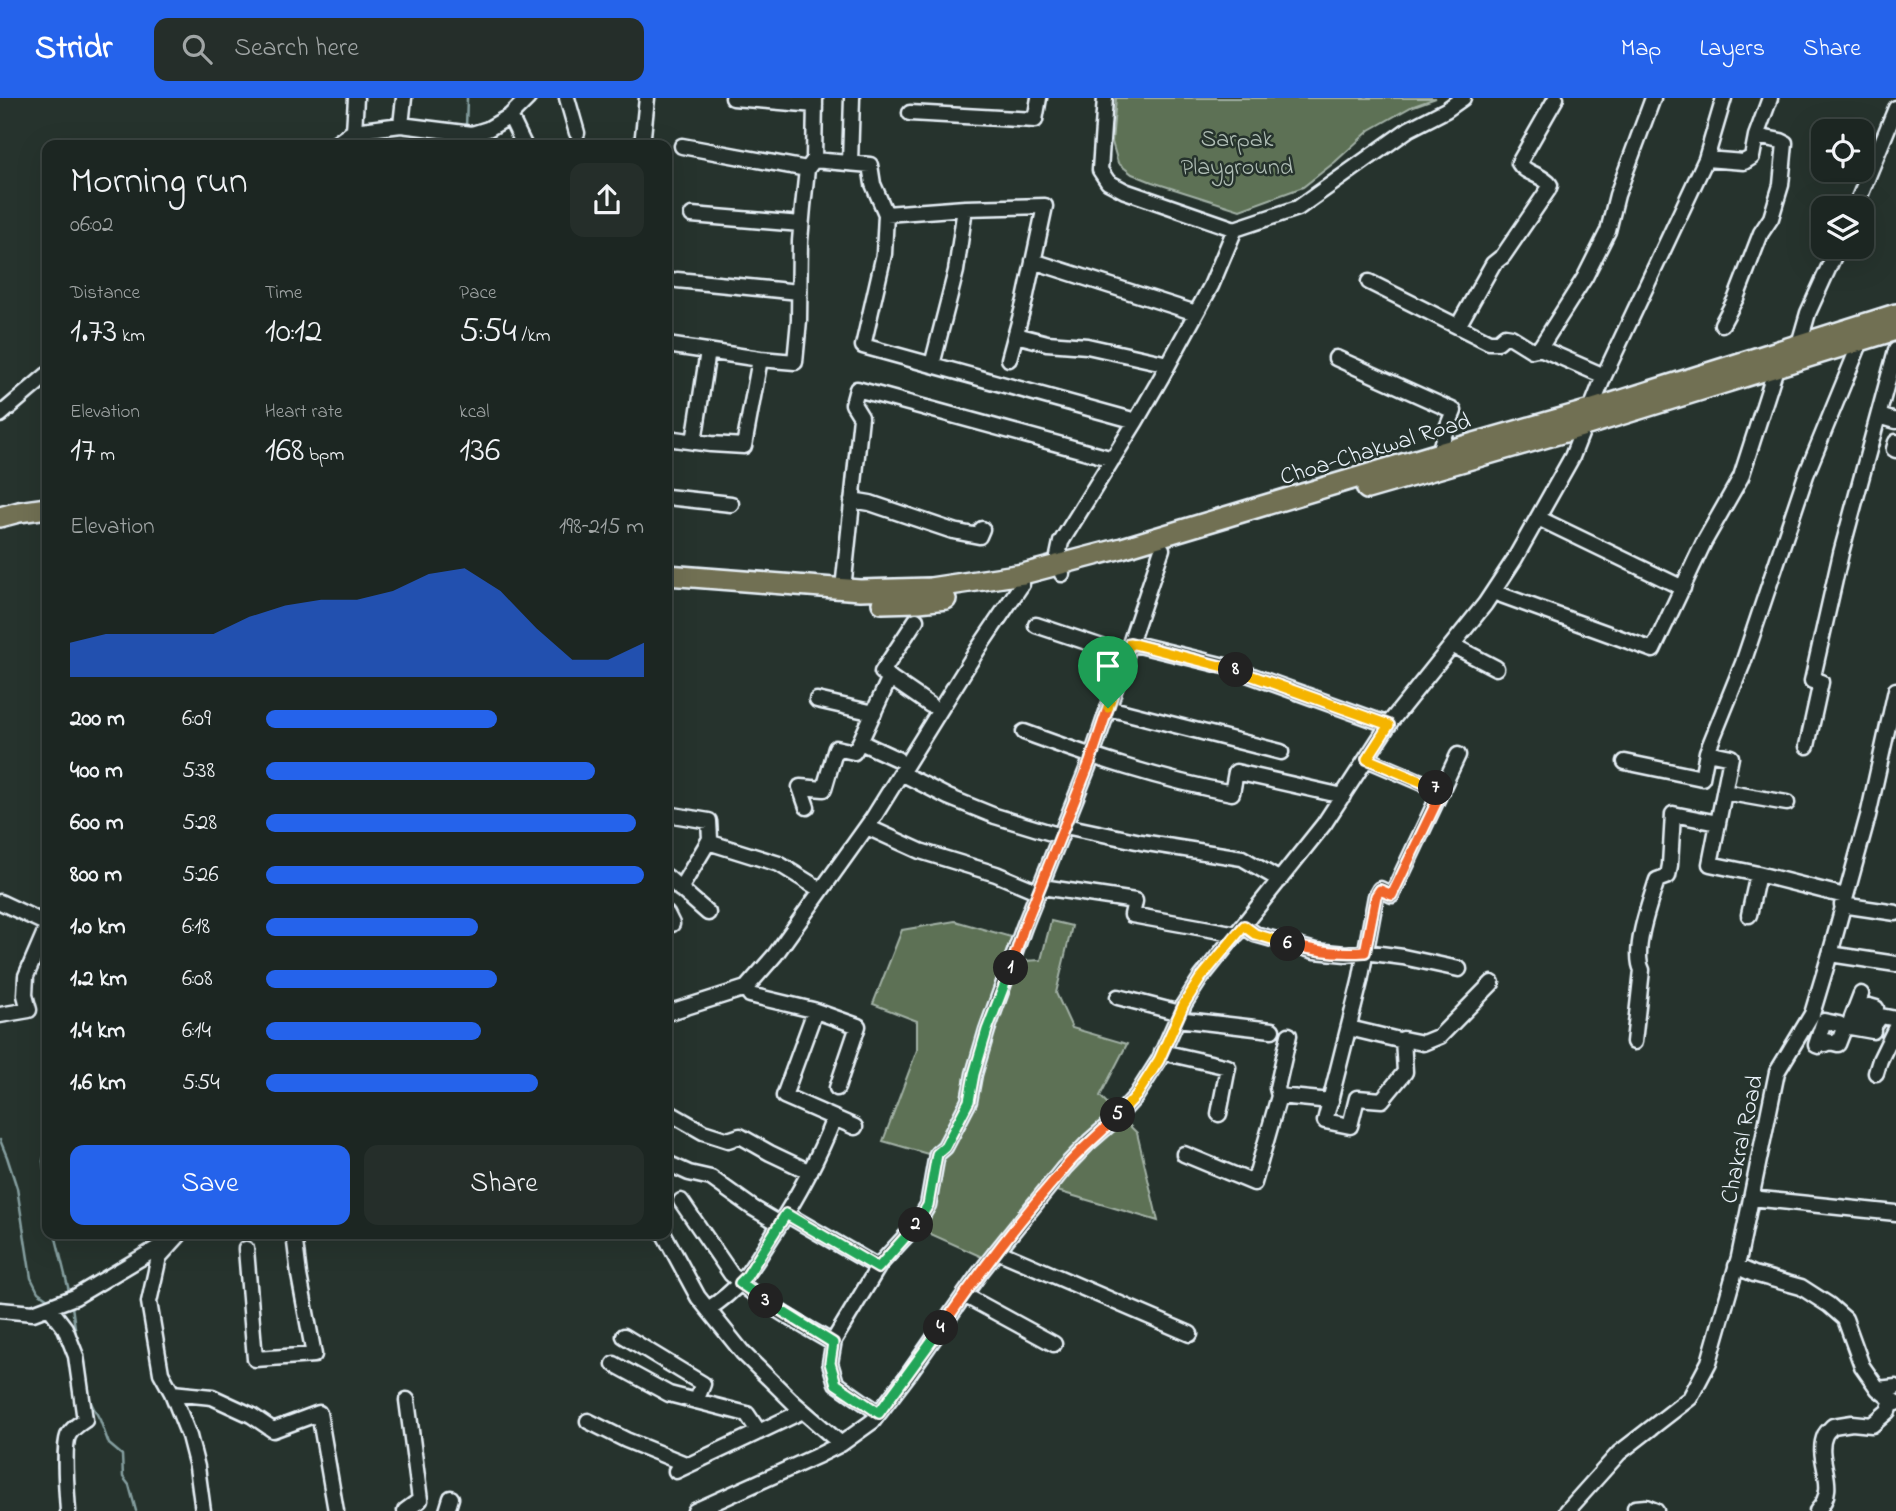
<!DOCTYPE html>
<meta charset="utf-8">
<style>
:root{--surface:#1c2622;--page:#252e2a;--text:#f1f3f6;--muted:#a0a5a5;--line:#3a4340;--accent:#2563eb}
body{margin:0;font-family:"Indie Flower",sans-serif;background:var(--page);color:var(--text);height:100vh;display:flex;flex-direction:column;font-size:26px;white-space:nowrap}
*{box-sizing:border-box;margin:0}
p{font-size:23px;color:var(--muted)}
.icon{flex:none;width:38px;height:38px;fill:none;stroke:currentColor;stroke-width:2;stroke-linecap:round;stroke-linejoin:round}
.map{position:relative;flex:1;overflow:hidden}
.sheet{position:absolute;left:42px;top:42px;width:630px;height:1099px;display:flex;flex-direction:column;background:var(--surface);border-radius:14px;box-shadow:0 7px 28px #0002,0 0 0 2px var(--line)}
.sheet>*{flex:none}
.fabs{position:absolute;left:1811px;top:21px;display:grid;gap:14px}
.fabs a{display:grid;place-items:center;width:63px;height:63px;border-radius:14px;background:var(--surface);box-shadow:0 7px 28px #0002,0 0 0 2px var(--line);font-size:35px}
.pin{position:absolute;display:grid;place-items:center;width:60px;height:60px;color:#fff;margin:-72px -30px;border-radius:50% 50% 50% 0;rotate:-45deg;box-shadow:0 0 7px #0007}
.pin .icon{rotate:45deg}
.km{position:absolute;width:35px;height:35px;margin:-18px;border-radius:50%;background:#222;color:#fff;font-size:19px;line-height:35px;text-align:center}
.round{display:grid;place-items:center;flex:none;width:74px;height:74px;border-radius:14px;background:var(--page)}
.headline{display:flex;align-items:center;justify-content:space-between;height:119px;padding:0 28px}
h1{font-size:38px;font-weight:600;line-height:52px}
.metrics{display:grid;grid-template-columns:repeat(3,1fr);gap:10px;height:119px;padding:7px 28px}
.metrics div{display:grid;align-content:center}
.metrics b{font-size:35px;font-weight:600}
.metrics small{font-size:19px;font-weight:400}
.metrics p{font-size:19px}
.chart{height:196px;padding:14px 28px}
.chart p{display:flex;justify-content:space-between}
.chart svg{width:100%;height:126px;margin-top:7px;fill:var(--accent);opacity:.7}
.cta{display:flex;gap:14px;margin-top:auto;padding:14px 28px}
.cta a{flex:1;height:80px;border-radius:14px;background:var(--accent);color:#fff;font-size:28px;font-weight:600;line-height:80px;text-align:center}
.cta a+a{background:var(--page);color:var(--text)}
ul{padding:0 28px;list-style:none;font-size:23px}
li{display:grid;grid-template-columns:112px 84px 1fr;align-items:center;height:52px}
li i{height:18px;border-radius:9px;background:var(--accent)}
header{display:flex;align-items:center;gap:42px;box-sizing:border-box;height:98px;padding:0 35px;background:var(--accent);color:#fff}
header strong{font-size:33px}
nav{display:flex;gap:38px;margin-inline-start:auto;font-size:24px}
.search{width:490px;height:63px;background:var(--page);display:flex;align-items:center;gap:18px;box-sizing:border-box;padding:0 24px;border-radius:14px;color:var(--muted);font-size:26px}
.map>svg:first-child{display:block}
.green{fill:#5d7154;stroke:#a2b1a6;stroke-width:2}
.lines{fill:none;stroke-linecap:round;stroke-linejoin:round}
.stream{stroke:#859fa0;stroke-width:2.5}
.minor-casing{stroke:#e8f1f8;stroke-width:19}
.highway-casing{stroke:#e8f1f8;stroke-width:24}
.minor{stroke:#26332d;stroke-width:14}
.highway{stroke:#716f52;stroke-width:19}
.split-1-casing{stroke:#fff;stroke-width:14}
.split-2-casing{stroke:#fff;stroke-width:14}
.split-3-casing{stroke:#fff;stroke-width:14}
.split-4-casing{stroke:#fff;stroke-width:14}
.split-5-casing{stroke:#fff;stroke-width:14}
.split-6-casing{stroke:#fff;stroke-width:14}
.split-7-casing{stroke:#fff;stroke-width:14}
.split-8-casing{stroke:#fff;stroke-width:14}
.split-9-casing{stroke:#fff;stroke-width:14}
.split-1{stroke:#f0652b;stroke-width:9}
.split-2{stroke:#22a559;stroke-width:9}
.split-3{stroke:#22a559;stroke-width:9}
.split-4{stroke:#22a559;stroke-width:9}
.split-5{stroke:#f0652b;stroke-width:9}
.split-6{stroke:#f5b400;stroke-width:9}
.split-7{stroke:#f0652b;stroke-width:9}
.split-8{stroke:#f5b400;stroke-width:9}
.split-9{stroke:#f5b400;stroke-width:9}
.labels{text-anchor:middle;stroke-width:5;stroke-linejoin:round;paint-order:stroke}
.park-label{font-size:24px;fill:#b0beb6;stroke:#26332d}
.street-label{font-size:24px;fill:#e8f1f8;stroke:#26332d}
</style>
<header>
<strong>Stridr</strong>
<div class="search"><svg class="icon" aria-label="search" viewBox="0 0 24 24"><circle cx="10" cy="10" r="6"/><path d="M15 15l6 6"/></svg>Search here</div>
<nav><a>Map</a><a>Layers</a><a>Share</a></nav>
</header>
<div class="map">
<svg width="1896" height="1413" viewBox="0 0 1896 1413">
<rect width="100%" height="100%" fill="#26332d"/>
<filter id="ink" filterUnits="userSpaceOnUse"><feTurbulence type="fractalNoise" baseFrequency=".0143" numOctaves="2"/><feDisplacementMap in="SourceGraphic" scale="14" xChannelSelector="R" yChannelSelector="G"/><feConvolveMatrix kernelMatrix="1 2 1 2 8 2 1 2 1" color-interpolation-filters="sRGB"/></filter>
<g filter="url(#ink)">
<path class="green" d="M1116 0H1436L1411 9 1370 32 1335 64 1303 89 1240 112 1152 84 1132 76 1118 65 1112 44Z
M955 823 1011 839 1023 863 1041 862 1051 823 1072 828 1056 895 1072 930 1127 946 1100 998 1137 1035 1158 1123 1054 1092 1044 1085 982 1159 924 1133 935 1058 883 1043 917 952V923L873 906 902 832Z"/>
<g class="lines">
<path class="stream" d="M466 30 467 0
M0 1042 7 1059 17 1090 31 1180 38 1194 48 1201
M47 1046 43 1063 47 1094
M55 1136 69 1193
M72 1208 76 1237 85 1264 86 1277
M89 1301 100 1322 109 1346 122 1357 123 1379 129 1387 136 1413"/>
<defs>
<path id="minor" d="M567 0 577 35
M733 0 815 7
M815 0 814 62 870 67 873 86 886 116 884 156 863 248 1136 323
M1105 0 1100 72 1108 84 1125 93 1235 131
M910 15 1035 22 1039 0
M510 18 524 47
M401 27 404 0
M354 33 356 0
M334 47 354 33 401 27 472 36 488 31 510 18 528 0
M642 47 647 0
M682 48 807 71
M1706 61 1744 64 1752 59 1756 38 1770 0
M850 65 852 0
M1855 110 1896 10
M886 116 965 110 1045 108 1025 202 1009 261
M692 117 801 126
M1033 163 1196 215
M677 182 799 194
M1369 184 1489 244H1498L1505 238 1511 239 1532 252 1540 250 1604 278
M1722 226 1736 200 1761 135 1771 120 1781 87 1785 45 1781 43 1756 38
M1458 228 1493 166 1503 158 1548 92 1550 87C1542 76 1525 76 1519 65L1556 0
M1016 237 1047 245 1087 248 1168 266
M1799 246 1808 215 1838 149
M667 247 760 261
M1540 250 1585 179 1608 133 1617 97 1653 0
M1336 260 1454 313 1444 337 1439 355
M932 267 956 173 965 110
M0 317 47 277
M1879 318 1896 323
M667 340 711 346 744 348 760 261 795 264 799 222 800 143 803 109 807 71 814 62
M694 344 708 253
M1896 344 1894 351 1896 352
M667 399 731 406
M852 402 870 405 953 433 979 438 982 431
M1538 420 1683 490
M1062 476 1058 458 1061 444 1136 323 1162 278 1211 188 1235 131 1298 110 1409 31 1446 12 1463 0
M843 491 861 319 853 306 857 291 1113 361
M1493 494 1653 552 1704 444 1741 379 1776 270
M916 522 882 574 930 607
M1036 527 1126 557
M1131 545 1225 568 1389 627
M1452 547 1496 570
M817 602 874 615
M1108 610 1281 654
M1024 634C1092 659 1161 682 1232 695L1236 674 1343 698
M860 644 890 579
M1807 648 1821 584 1812 583 1841 455 1896 252
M1707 654 1731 659 1710 766 1758 776
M1458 657 1392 797 1380 791 1376 798 1360 884 1325 1023 1350 1028 1357 1000 1382 1002 1405 974 1403 941 1423 945 1440 938 1492 885
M1367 661 1442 693
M1625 664 1702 680 1707 654 1743 565 1806 377 1861 243
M901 675 948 699 995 718 1061 738
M1724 694 1787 705
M807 709 800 689 824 691 836 650 854 654 860 644 897 661
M667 716 709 723 710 741 680 791
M1065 728 1141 744 1242 760 1280 782
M867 729 920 753 996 776 1039 794
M708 744 779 766 821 792
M667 779 708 815
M1042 789 1135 803 1132 817 1237 836
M0 804 47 826
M1842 807 1896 815
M667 816 672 826
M1749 817 1758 776 1845 798
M1244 828 1255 836 1315 853 1346 856 1365 854 1403 859 1459 871
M1830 856 1896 866
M746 890 750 897 813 912 858 928 837 990
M1861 896 1851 922 1870 926 1876 910 1869 908 1864 918
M1118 899 1180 915
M815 913 784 998 855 1029
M667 915 746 890 775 857 873 720 978 551 1022 486
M0 917 29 912 25 897 26 878 47 829
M1177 921 1272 932
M1839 926 1824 923 1816 947 1819 948 1820 945 1826 946V943L1838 946 1845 928 1873 933 1872 930 1881 918 1896 921
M1349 930 1403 943
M1634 944 1642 872C1632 853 1650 804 1657 782L1668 778 1670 767 1673 716 1718 725
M1162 954 1228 969 1219 1016
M1876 975 1880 962 1896 929
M1279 998 1277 990 1289 937
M668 1014 703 1034 728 1042 740 1038 770 1055 810 1074
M1184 1056 1254 1085 1279 998 1331 1003
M667 1065 689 1075 711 1080 753 1110 780 1126
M1751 1100 1896 1115
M681 1103 731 1176C757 1203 801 1226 833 1245
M786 1116 878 1169
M664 1136 698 1199 743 1255 795 1306 841 1346
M179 1137 159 1159 149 1204 161 1275 172 1295 212 1299 251 1317 273 1332 319 1315 336 1413
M246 1151 255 1261 314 1257 299 1177 294 1136
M997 1153 1190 1236
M1736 1168 1754 1176 1801 1189 1829 1207 1845 1221 1862 1268 1878 1291 1896 1305
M964 1197 1054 1246
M49 1209 65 1230 76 1258 85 1322C79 1326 71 1331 68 1338 63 1351 67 1397 68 1413
M708 1211C744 1188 752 1169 774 1135 798 1098 818 1061 834 1020
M0 1212 33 1215 75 1199 166 1145
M624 1238 703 1286 696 1303
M614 1266 669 1296 747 1316 759 1334
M1878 1291 1896 1289
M172 1295 189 1338 197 1369 203 1413
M879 1315 836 1285 830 1265 834 1242 880 1166 917 1126 928 1107 937 1056 945 1049 969 1003 974 976 987 932 1024 829 1090 664 1162 451
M588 1323 626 1342 688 1367
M676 1373 803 1313
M1635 1410 1646 1409 1656 1413
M405 1413 420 1402 407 1302
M447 1413 451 1400
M695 1413 819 1357 841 1346 873 1323 908 1277 979 1176 997 1153 1064 1070 1089 1044 1113 1023 1136 998 1159 962 1184 906 1200 881 1324 726 1391 623 1485 506 1514 462 1572 359 1604 278 1706 61 1724 0
M1567 1413 1619 1355 1690 1300 1709 1264 1739 1159 1777 974 1812 916 1830 856 1868 718 1896 592
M1817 1413C1841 1388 1814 1362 1825 1337 1827 1333 1830 1331 1833 1328L1852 1325 1872 1327 1888 1313 1892 1302"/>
<path id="highway" d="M1367 391 1568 333 1896 232
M0 419 19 414 47 410
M667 477 860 492 930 490 1023 476 1122 450 1439 355 1590 312 1896 216
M882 505 919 504 946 501"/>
</defs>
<use href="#minor" class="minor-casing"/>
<use href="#highway" class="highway-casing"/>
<use href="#minor" class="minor"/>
<use href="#highway" class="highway"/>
</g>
</g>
<g class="lines" filter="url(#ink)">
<defs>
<path id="split-1" d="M1011 870 1024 829 1090 664 1108 610"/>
<path id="split-2" d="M916 1127 928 1107 937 1056 945 1049 969 1003 974 976 987 932 1011 870"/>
<path id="split-3" d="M766 1203 740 1185 747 1178 786 1116 878 1170 916 1127"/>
<path id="split-4" d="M766 1203 833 1245 830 1265 836 1286 879 1315 941 1230"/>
<path id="split-5" d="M941 1230C979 1175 1020 1121 1064 1071 1080 1051 1101 1036 1118 1017"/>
<path id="split-6" d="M1118 1017 1136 998 1159 962 1184 906 1200 881 1244 828 1255 836 1288 846"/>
<path id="split-7" d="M1288 846C1314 853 1338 856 1365 854L1376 798 1380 792 1392 797 1442 693 1436 690"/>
<path id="split-8" d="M1236 572 1389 627 1367 661 1436 690"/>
<path id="split-9" d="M1108 610 1130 545 1236 572"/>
</defs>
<use href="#split-1" class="split-1-casing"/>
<use href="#split-2" class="split-2-casing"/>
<use href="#split-3" class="split-3-casing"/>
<use href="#split-4" class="split-4-casing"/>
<use href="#split-5" class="split-5-casing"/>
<use href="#split-6" class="split-6-casing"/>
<use href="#split-7" class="split-7-casing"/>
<use href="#split-8" class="split-8-casing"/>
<use href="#split-9" class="split-9-casing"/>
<use href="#split-1" class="split-1"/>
<use href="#split-2" class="split-2"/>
<use href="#split-3" class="split-3"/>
<use href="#split-4" class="split-4"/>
<use href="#split-5" class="split-5"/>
<use href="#split-6" class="split-6"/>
<use href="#split-7" class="split-7"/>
<use href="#split-8" class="split-8"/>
<use href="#split-9" class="split-9"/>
</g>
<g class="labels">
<g class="park-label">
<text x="1237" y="48">Sarpak<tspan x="1237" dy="28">Playground</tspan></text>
</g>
<g class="street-label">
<text transform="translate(1375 350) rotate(-17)" y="8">Choa-Chakwal Road</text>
<text transform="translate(1741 1041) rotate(-78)" y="8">Chakral Road</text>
</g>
</g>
</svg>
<div class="fabs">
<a><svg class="icon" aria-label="locate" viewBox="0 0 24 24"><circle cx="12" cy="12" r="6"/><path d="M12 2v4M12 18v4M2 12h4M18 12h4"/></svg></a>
<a><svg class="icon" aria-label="layers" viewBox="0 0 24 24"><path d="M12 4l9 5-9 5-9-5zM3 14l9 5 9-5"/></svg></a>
</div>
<div class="pin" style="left:1108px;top:610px;background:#1e9e55"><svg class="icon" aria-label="arrive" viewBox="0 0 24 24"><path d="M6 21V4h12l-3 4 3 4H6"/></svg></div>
<b class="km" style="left:1011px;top:870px">1</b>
<b class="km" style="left:916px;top:1127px">2</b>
<b class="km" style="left:766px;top:1203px">3</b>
<b class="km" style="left:941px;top:1230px">4</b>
<b class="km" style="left:1118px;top:1017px">5</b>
<b class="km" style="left:1288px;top:846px">6</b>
<b class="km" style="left:1436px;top:690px">7</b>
<b class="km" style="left:1236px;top:572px">8</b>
<section class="sheet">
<div class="headline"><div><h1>Morning run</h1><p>06:02</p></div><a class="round"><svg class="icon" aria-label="share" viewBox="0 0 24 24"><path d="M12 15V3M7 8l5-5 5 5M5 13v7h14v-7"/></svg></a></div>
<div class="metrics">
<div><p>Distance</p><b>1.73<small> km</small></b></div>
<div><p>Time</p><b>10:12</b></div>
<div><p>Pace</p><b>5:54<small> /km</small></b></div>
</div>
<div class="metrics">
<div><p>Elevation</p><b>17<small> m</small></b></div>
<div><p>Heart rate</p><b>168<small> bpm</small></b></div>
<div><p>kcal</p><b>136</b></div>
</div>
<div class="chart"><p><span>Elevation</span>198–215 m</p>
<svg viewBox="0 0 160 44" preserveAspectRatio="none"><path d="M0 44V32L10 29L20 29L30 29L40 29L50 23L60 19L70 17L80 17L90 14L100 8L110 6L120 14L130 27L140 38L150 38L160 32V44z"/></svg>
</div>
<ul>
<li><b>200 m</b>6:09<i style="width:61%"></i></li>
<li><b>400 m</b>5:38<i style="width:87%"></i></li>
<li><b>600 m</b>5:28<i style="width:98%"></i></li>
<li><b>800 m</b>5:26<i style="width:100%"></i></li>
<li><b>1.0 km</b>6:18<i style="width:56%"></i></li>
<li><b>1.2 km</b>6:08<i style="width:61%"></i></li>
<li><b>1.4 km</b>6:14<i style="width:57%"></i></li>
<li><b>1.6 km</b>5:54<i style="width:72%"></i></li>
</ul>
<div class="cta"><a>Save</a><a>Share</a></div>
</section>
</div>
